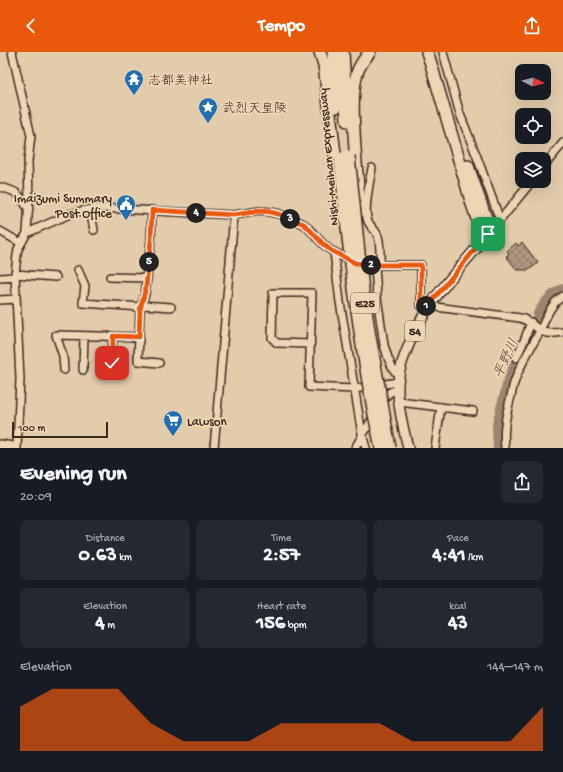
<!DOCTYPE html>
<meta charset="utf-8">
<style>
:root{--surface:#171b24;--page:#242831;--text:#f1f3f6;--muted:#9ea1a6;--accent:#ea580c}
body{margin:0;font-family:"Gochi Hand","Klee One",sans-serif;background:var(--page);color:var(--text);height:100vh;display:flex;flex-direction:column;font-size:15px;white-space:nowrap}
*{box-sizing:border-box;margin:0}
p{font-size:13px;color:var(--muted)}
.icon{flex:none;width:22px;height:22px;fill:none;stroke:currentColor;stroke-width:2;stroke-linecap:round;stroke-linejoin:round}
.map{position:relative;height:396px;overflow:hidden}
.sheet{display:flex;flex-direction:column;background:var(--surface);flex:1}
.sheet>*{flex:none}
.needle{width:26px;rotate:96deg}
.buttons{position:absolute;left:515px;top:12px;display:grid;gap:8px}
.buttons a{display:grid;place-items:center;width:36px;height:36px;border-radius:8px;background:var(--surface);box-shadow:0 4px 16px #0002;font-size:20px}
.scale{position:absolute;left:12px;bottom:10px;width:96px;box-sizing:border-box;padding-left:4px;border:2px solid #3b2a1e;border-top:0;font-size:11px;line-height:14px;white-space:nowrap;color:#3b2a1e;-webkit-text-stroke:3px #edd6b5;paint-order:stroke}
.pin{position:absolute;display:grid;place-items:center;width:34px;height:34px;color:#fff;margin:-17px;border-radius:8px;box-shadow:0 2px 6px #0006}
.km{position:absolute;width:20px;height:20px;margin:-10px;border-radius:50%;background:#222;color:#fff;font-size:11px;line-height:20px;text-align:center}
.round{display:grid;place-items:center;flex:none;width:42px;height:42px;border-radius:8px;background:var(--page)}
.head{display:flex;align-items:center;justify-content:space-between;height:68px;padding:0 20px}
h1{font-size:22px;font-weight:700;line-height:30px}
.figures{display:grid;grid-template-columns:repeat(3,1fr);gap:6px;height:68px;padding:4px 20px}
.figures div{display:grid;align-content:center;border-radius:8px;background:var(--page);text-align:center}
.figures b{font-size:20px;font-weight:700}
.figures small{font-size:11px;font-weight:400}
.figures p{font-size:11px}
.chart{height:112px;padding:8px 20px}
.chart p{display:flex;justify-content:space-between}
.chart svg{width:100%;height:72px;margin-top:4px;fill:var(--accent);opacity:.7}
header{display:flex;justify-content:space-between;align-items:center;height:52px;padding:0 20px;background:var(--accent);color:#fff;font-size:18px;font-weight:700}
.map>svg:first-child{display:block}
.lines{fill:none;stroke-linecap:round;stroke-linejoin:round}
.river{stroke:#9a856e;stroke-width:12}
.building{fill:url(#building-cross-hatch);stroke:#3b2a1e}
.minor-casing{stroke:#3b2a1e;stroke-width:10}
.major-casing{stroke:#3b2a1e;stroke-width:12}
.highway-casing{stroke:#3b2a1e;stroke-width:14}
.minor{stroke:#edd6b5;stroke-width:7}
.major{stroke:#edd6b5;stroke-width:9}
.highway{stroke:#edd6b5;stroke-width:11}
.highway-bridge-casing{stroke:#3b2a1e;stroke-width:14;stroke-linecap:butt}
.highway-bridge{stroke:#edd6b5;stroke-width:11}
.route-casing{stroke:#fff;stroke-width:8}
.route{stroke:#ea580c;stroke-width:5}
.labels{text-anchor:middle;stroke-width:3.5;stroke-linejoin:round;paint-order:stroke}
.shield{fill:#edd6b5;stroke:#705e4b;stroke-width:1}
.shield-label{font-size:12px;font-weight:bold;fill:#3b2a1e}
.poi-label{font-size:13px;fill:#3b2a1e;stroke:#edd6b5;text-anchor:start}
.street-label{font-size:13px;fill:#3b2a1e;stroke:#edd6b5}
.water-label{font-size:14px;font-style:italic;fill:#534132;stroke:#edd6b5}
</style>
<header><svg class="icon" aria-label="back" viewBox="0 0 24 24"><path d="M15 5l-7 7 7 7"/></svg>Tempo<svg class="icon" aria-label="share" viewBox="0 0 24 24"><path d="M12 15V3M7 8l5-5 5 5M5 13v7h14v-7"/></svg></header>
<div class="map">
<svg width="563" height="396" viewBox="0 0 563 396">
<defs>
<pattern id="building-cross-hatch" width="8" height="8" patternUnits="userSpaceOnUse"><rect width="8" height="8" fill="#ae9980"/><path d="M0 0l8 8M0 8l8-8" fill="none" stroke="#8f7d68"/></pattern>
</defs>
<rect width="100%" height="100%" fill="#e2ccac"/>
<filter id="ink" filterUnits="userSpaceOnUse"><feTurbulence type="fractalNoise" baseFrequency=".025" numOctaves="2"/><feDisplacementMap in="SourceGraphic" scale="8" xChannelSelector="R" yChannelSelector="G"/><feConvolveMatrix kernelMatrix="1 2 1 2 8 2 1 2 1" color-interpolation-filters="sRGB"/></filter>
<g filter="url(#ink)">
<g class="lines">
<path class="river" d="M499 396 498 373 500 364 510 326 513 318 534 279 539 262 545 252 553 244 563 238"/>
</g>
<path class="building" d="M522 190 538 211 529 218H517L506 204 509 202 507 199 516 191 518 194Z"/>
<g class="lines">
<defs>
<path id="minor" d="M12 0 31 84 28 109 29 148 27 181 18 197 17 203 15 222 20 327 17 396
M443 0 460 62 477 105 500 168
M544 114 563 91
M372 116C370 128 364 155 367 166 368 173 374 176 377 182 381 189 380 205 380 213
M0 135C19 140 18 141 29 158
M90 157 94 178
M152 158 151 188 147 226 145 242 140 258 138 309 159 311
M0 179 21 191
M27 181 70 162 85 158 101 156 234 163 260 159 270 160 279 162 304 172 310 178 323 192 330 198 355 211 375 213H421V253L520 266C529 268 533 274 540 278 546 283 556 281 563 280
M488 183 532 129
M334 200 340 250 362 382 366 396
M375 213 377 245 384 293 388 306 393 317 399 324
M78 218 85 234 83 251 141 255
M15 222 56 225
M110 225 147 226
M0 226 15 225
M0 248 16 247
M142 253 171 255
M310 292 277 291 272 286 273 241H312L309 335 354 337 398 330
M516 306 524 289 531 270
M111 311 113 284
M64 318 63 304 56 283 139 285
M83 318 84 284
M399 350 473 359
M382 351C386 344 389 338 398 338
M214 396 234 163
M355 396 375 362
M435 396 441 355
M505 396C503 376 506 363 511 344 512 337 514 330 517 323 523 308 532 294 540 279 546 266 550 252 563 244"/>
<path id="major" d="M408 396C404 378 398 357 398 339 397 325 401 312 406 300 422 254 457 219 488 183"/>
<path id="highway" d="M320 0 324 13 337 118
M333 0 336 55
M343 0 347 69
M427 0 431 12 471 149 479 173 488 183
M468 114 487 169 488 183
M360 159C358 132 355 105 354 79 353 60 352 39 357 21 360 12 365 6 370 0
M0 394 13 396"/>
</defs>
<use href="#minor" class="minor-casing"/>
<use href="#major" class="major-casing"/>
<use href="#highway" class="highway-casing"/>
<use href="#minor" class="minor"/>
<use href="#major" class="major"/>
<use href="#highway" class="highway"/>
<defs>
<path id="highway-bridge" d="M349 104 363 239 370 285 390 396
M340 106C349 203 360 300 381 396"/>
</defs>
<use href="#highway-bridge" class="highway-bridge-casing"/>
<use href="#highway-bridge" class="highway-bridge"/>
</g>
</g>
<g class="lines" filter="url(#ink)">
<defs>
<path id="route" d="M112 311 113 284 139 285 140 258 146 235 151 188 152 158 234 163 260 159 270 160 278 162 304 172 310 178 323 192 330 198 355 211 375 213H421V253L429 254 436 244 488 182"/>
</defs>
<use href="#route" class="route-casing"/>
<use href="#route" class="route"/>
</g>
<defs>
<symbol id="temple-pin" viewBox="-11 -11 22 30"><path d="M0 17L-7.5 6A9.5 9.5 0 1 1 7.5 6Z" fill="#1f6fb2" stroke="#edd6b5"/><path d="M0-6L5-2H3V0L6.5 2.5H4V6H1.5V3h-3V6H-4V2.5H-6.5L-3 0V-2H-5Z" fill="#fff"/></symbol>
<symbol id="sight-pin" viewBox="-11 -11 22 30"><path d="M0 17L-7.5 6A9.5 9.5 0 1 1 7.5 6Z" fill="#1f6fb2" stroke="#edd6b5"/><path d="M0-6L1.8-2.2L6-1.7L2.9 1.2L3.7 5.4L0 3.3L-3.7 5.4L-2.9 1.2L-6-1.7L-1.8-2.2Z" fill="#fff"/></symbol>
<symbol id="civic-pin" viewBox="-11 -11 22 30"><path d="M0 17L-7.5 6A9.5 9.5 0 1 1 7.5 6Z" fill="#1f6fb2" stroke="#edd6b5"/><path d="M-.6-6.5H3V-4.5H.6V-3L4-1V1h2V6H-6V1h2V-1L-.6-3ZM-1.2 2.5V6h2.4V2.5Z" fill="#fff"/></symbol>
<symbol id="supermarket-pin" viewBox="-11 -11 22 30"><path d="M0 17L-7.5 6A9.5 9.5 0 1 1 7.5 6Z" fill="#1f6fb2" stroke="#edd6b5"/><path d="M-6-5.5h2.5l.6 2H6L4.5 2H-2.5L-4.4-4H-6ZM-1.5 3.2a1.3 1.3 0 1 0 .1 0ZM3 3.2a1.3 1.3 0 1 0 .1 0Z" fill="#fff"/></symbol>
</defs>
<g fill-rule="evenodd">
<use href="#temple-pin" x="123" y="16" width="22" height="30"/>
<use href="#sight-pin" x="197" y="44" width="22" height="30"/>
<use href="#civic-pin" x="115" y="141" width="22" height="30"/>
<use href="#supermarket-pin" x="162" y="357" width="22" height="30"/>
</g>
<g class="labels">
<g class="shield">
<rect x="351" y="241" width="28" height="20" rx="3"/>
<rect x="405" y="269" width="20" height="20" rx="3"/>
</g>
<g class="shield-label">
<text x="365" y="255">E25</text>
<text x="415" y="283">54</text>
</g>
<g class="poi-label">
<text x="148" y="32">志都美神社</text>
<text x="222" y="60">武烈天皇陵</text>
<text x="112" y="150" text-anchor="end">Imaizumi Summary<tspan x="112" dy="15">Post Office</tspan></text>
<text x="187" y="373">Lawson</text>
</g>
<g class="street-label">
<text transform="translate(327 105) rotate(-95)" y="5">Nishi-Meihan Expressway</text>
</g>
<g class="water-label">
<text transform="translate(505 306) rotate(-66)" y="5">平野川</text>
</g>
</g>
</svg>
<div class="buttons">
<a><svg class="needle" viewBox="-14 -14 28 28"><path d="M0-13l5 13h-10z" fill="#e53935"/><path d="M0 13l5-13h-10z" fill="#9ea1a6"/></svg></a>
<a><svg class="icon" aria-label="locate" viewBox="0 0 24 24"><circle cx="12" cy="12" r="6"/><path d="M12 2v4M12 18v4M2 12h4M18 12h4"/></svg></a>
<a><svg class="icon" aria-label="layers" viewBox="0 0 24 24"><path d="M12 4l9 5-9 5-9-5zM3 14l9 5 9-5"/></svg></a>
</div>
<div class="scale">100 m</div>
<div class="pin" style="left:488px;top:182px;background:#1e9e55"><svg class="icon" aria-label="arrive" viewBox="0 0 24 24"><path d="M6 21V4h12l-3 4 3 4H6"/></svg></div>
<div class="pin" style="left:112px;top:311px;background:#d93025"><svg class="icon" aria-label="check" viewBox="0 0 24 24"><path d="M5 12l5 5 9-10"/></svg></div>
<b class="km" style="left:426px;top:254px">1</b>
<b class="km" style="left:371px;top:213px">2</b>
<b class="km" style="left:290px;top:167px">3</b>
<b class="km" style="left:196px;top:161px">4</b>
<b class="km" style="left:149px;top:210px">5</b>
</div>
<section class="sheet">
<div class="head"><div><h1>Evening run</h1><p>20:09</p></div><a class="round"><svg class="icon" aria-label="share" viewBox="0 0 24 24"><path d="M12 15V3M7 8l5-5 5 5M5 13v7h14v-7"/></svg></a></div>
<div class="figures">
<div><p>Distance</p><b>0.63<small> km</small></b></div>
<div><p>Time</p><b>2:57</b></div>
<div><p>Pace</p><b>4:41<small> /km</small></b></div>
</div>
<div class="figures">
<div><p>Elevation</p><b>4<small> m</small></b></div>
<div><p>Heart rate</p><b>156<small> bpm</small></b></div>
<div><p>kcal</p><b>43</b></div>
</div>
<div class="chart"><p><span>Elevation</span>144–147 m</p>
<svg viewBox="0 0 160 44" preserveAspectRatio="none"><path d="M0 44V17L10 6L20 6L30 6L40 27L50 38L60 38L70 38L80 27L90 27L100 27L110 27L120 38L130 38L140 38L150 38L160 17V44z"/></svg>
</div>
</section>
